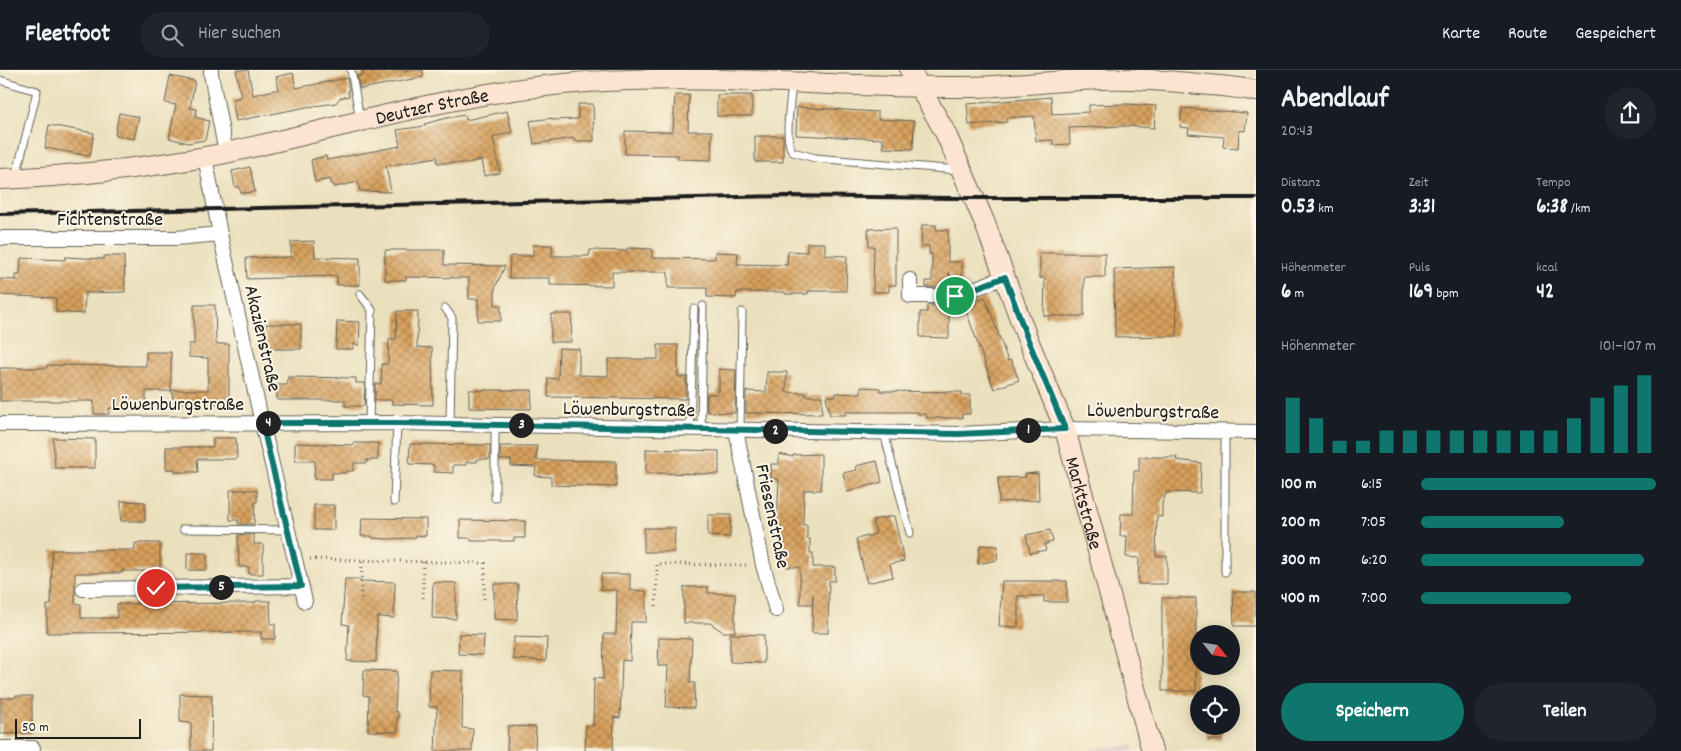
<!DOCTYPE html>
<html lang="de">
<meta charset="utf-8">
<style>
:root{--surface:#171b24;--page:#20242c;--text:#f1f3f6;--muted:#9ea1a6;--line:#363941;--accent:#0f766e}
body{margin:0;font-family:Dekko,sans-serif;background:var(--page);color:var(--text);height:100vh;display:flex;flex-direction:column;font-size:19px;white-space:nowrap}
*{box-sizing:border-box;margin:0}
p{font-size:16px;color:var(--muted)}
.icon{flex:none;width:28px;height:28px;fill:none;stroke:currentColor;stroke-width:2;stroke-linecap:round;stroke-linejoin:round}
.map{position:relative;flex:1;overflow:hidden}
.drawer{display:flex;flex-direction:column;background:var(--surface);width:425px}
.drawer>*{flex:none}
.needle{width:32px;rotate:120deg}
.controls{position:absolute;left:1190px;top:555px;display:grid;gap:10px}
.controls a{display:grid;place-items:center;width:50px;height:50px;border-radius:50%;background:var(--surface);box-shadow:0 2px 12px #0003;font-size:25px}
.scale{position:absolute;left:15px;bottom:12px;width:126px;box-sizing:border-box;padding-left:5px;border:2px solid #1c1c1c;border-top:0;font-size:14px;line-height:18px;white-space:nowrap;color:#1c1c1c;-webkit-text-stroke:4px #fcf5e5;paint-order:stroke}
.pin{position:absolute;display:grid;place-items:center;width:42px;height:42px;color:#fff;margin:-21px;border:2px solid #fff;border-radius:50%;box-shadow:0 1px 5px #0007}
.km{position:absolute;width:25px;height:25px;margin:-12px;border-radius:50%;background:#222;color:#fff;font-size:14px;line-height:25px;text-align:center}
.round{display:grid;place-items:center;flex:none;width:52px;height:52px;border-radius:26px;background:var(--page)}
.head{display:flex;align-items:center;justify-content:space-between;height:85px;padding:0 25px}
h1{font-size:28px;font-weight:800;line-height:38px}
.figures{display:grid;grid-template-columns:repeat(3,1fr);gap:8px;height:85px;padding:5px 25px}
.figures div{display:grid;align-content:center}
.figures b{font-size:21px;font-weight:800}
.figures small{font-size:14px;font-weight:400}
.figures p{font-size:14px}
.chart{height:140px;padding:10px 25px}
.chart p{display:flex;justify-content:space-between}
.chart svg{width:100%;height:90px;margin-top:5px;stroke:var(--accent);stroke-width:6}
.cta{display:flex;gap:10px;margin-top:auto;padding:10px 25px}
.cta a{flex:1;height:58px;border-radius:30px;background:var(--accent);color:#fff;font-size:20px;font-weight:800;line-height:58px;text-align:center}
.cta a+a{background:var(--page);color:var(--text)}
ul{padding:0 25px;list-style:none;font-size:16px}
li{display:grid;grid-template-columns:80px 60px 1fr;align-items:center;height:38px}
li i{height:12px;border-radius:6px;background:var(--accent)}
header{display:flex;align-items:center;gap:30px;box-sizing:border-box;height:70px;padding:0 25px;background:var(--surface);border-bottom:1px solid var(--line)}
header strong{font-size:24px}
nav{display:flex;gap:28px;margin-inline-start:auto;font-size:18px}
.search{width:350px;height:45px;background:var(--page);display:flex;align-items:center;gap:12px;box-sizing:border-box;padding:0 18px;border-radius:28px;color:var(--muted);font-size:19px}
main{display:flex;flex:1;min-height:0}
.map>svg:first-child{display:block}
.industrial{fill:#d2bfc1}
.building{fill:url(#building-cross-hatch)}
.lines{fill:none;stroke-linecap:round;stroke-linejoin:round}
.lane-casing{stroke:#646154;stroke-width:9}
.street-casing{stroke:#646154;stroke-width:16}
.secondary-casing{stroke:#646154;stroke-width:22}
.path{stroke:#646154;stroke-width:3;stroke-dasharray:1 4;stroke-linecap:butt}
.lane{stroke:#fff;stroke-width:7}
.street{stroke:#fff;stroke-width:14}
.secondary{stroke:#fde4d0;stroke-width:20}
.rail{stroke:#1c1c1c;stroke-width:4}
.route-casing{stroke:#fff;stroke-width:10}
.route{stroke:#0f766e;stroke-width:6}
.labels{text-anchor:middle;stroke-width:4;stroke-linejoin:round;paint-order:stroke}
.street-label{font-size:20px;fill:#1c1c1c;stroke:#fcf5e5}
</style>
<header>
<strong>Fleetfoot</strong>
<div class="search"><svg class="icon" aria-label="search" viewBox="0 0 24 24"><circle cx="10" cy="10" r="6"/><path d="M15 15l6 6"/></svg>Hier suchen</div>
<nav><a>Karte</a><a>Route</a><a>Gespeichert</a></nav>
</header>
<main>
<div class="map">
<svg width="1256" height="681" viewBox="0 0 1256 681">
<defs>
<pattern id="building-cross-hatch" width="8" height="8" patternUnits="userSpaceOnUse" patternTransform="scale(1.25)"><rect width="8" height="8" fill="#d8a05c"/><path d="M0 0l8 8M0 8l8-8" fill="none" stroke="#ae824b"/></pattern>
</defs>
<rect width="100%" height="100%" fill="#fcf5e5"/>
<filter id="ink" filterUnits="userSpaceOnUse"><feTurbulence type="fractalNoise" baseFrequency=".02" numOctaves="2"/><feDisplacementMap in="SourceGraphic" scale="10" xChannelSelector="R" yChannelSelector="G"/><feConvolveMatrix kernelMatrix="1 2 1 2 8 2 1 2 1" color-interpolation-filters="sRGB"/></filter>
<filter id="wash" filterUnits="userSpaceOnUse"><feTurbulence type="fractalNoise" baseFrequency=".0096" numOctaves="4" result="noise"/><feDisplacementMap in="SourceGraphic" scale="20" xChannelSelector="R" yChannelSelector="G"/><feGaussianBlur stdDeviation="1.12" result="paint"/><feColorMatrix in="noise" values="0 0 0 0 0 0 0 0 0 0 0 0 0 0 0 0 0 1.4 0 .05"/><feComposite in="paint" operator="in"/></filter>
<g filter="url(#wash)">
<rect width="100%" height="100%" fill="#ebe0bd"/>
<path class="industrial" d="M1133 675 1134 681H1092V679Z"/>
<g id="blocks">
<path class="building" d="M236 0H248L253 25 279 19 276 7 293 3 296 18 347 8 349 21H348L349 26 340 28 336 33 307 37 236 51 232 29 241 27Z
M362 0H423V7L360 19 357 6 363 5Z
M170 6 195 11 190 38 197 39 195 47 209 51 205 70 188 73 169 68 176 35 165 33Z
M675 25H689L688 61H712L711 90 678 89V85L625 84V61L673 62Z
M717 25H752V46H717Z
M1051 27 1052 44 1089 42V35L1127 34 1156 36 1154 58 1127 56 1069 58 1070 74 1053 75V70L1036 71 1034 46 1006 48 1007 52 969 55 967 34Z
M578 34H593L594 71H574V68L534 74 530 51 552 48V50L578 49Z
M797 37 878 42V49L914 51 913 79 883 78V69L796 65Z
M1182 38 1247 43 1245 61 1239 60 1238 78 1223 77 1224 67 1188 64 1189 58 1180 57Z
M507 41 512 62 493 67 500 103 484 106 481 90 467 93H437V87L386 96 391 122 360 121 358 112 335 117 331 113 330 109 315 112 311 90 326 86 327 90 400 76 397 60 425 56 424 54 447 48 465 45 466 50Z
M119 43 139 47 134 69 115 65Z
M49 55 94 63 90 86 45 78Z
M755 66H783V92H755Z
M250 97 255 122 241 123 239 117H235L232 101Z
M922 155H936V160H948V192H962V214L955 217 949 202V217H926V211H932V184H929V176H921Z
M896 158V215H889V222H873L874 176H869L868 159Z
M314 171 315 187 360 188V215H337V206L247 209 246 188 291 187V172Z
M807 173H825V185L847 186 846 221H808V224H785V222H737L736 228 707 227V218H668V202H612V216L550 215V208H509L510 186H533V175H552V186H589L590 180 627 181V178L652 179V188L715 189V182L738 183 737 194 787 195 788 181 807 182Z
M385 180H444V195L505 196 495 218V235H501V251H478V229H469V208L406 207V210H385Z
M1040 183H1105V207H1084V246H1044L1045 208H1040Z
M104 186H124L125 222 85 223 84 244 56 242V228L0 225V209L16 210V205H20L21 188 65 190V187L104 189Z
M1175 197 1177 266 1115 267 1114 199Z
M985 227 1008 291 1011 290 1019 310 994 319 964 235Z
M194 235H215L216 274H229V334L173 333 172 320H208V288L189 287V274H194Z
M927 235H949V268L920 267V242H927Z
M397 241H418L417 277 432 278 433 335 392 334V330H375V314H381L382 294H388L389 269H396Z
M551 244H572L571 272H551Z
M337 251 360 252 359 275 353 274V279H336Z
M266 254H301V279H265Z
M658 275H678V307H686V329L548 327V308L558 309 559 278 579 279V305L608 306V289H658Z
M146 282H171V321H146V339L109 338V344H94V331H0V298H47V295L146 296Z
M719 299 736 300 735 343 707 342V324H717V321H719Z
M767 302H787L786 322 806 323V326H822V344L746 343V321L766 322Z
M288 307 356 308V313H365L364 336H345V330H277V315H287Z
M861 317 880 318V321L962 322V325H970V344H962V348H926V344H918V342H846V345H830L826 326H836V323L861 324Z
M469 320H532L531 339 469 338Z
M53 368 95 369V398H55Z
M213 368H236L237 389H197L198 402H175V399H166V377H213Z
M295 373 354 375V373H378V390H367V393H354L353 401H346V403H332V409H314L315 391H295Z
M410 374 490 375V389H477V392H466V395H453V403L434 402V395L409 394Z
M500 376H537L536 390 616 391V417L551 415V407L535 406 536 397 511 396V390H500Z
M646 379 719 381V404L646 403Z
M779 384 793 387V385L821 384V420H804L803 455H807V469H810V483H813V497H835V511H829L828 563H812L813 525 812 534H800V497H786V482H783V468H780V454H777L779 409H771V394H779Z
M1139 387H1177L1176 390 1201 393 1200 423 1167 422 1162 433V447L1157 446 1156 486H1167V514H1138L1139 488 1126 487 1127 466H1120L1121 444H1133L1134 401H1139Z
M877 391 882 412 847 422 843 403 857 400 856 396Z
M1038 403 1039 430 999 432 998 408 1026 407 1025 404Z
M230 420H257V432H255L254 454H238V450H230Z
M121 431 145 432V451H121Z
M314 435H334V460H314Z
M708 445H731L730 467 708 466Z
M894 446 904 491 890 494 893 507 867 513 856 469 876 464 873 450Z
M362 448 426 449V466L416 465 415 468 387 469 372 468V466H361Z
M460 450 525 451V468H514V471H471V468H460Z
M644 458H675L674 482H644Z
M1050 460 1053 472 1044 474 1046 480 1030 483 1026 465Z
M238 465H254V474H263V504H249V497H239Z
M135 473H160V501H122V503H75V534H81V548H117V534L255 533V531H270L271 554H275V569H261V562L47 563V535H51L52 480H135Z
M980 475 998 476 997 490 978 494Z
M187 483H207V500H187Z
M601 504H630V520L646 521V552H631L630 591 622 590 620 648 614 647 613 681H585L586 655 593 656 594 608 603 609 604 564H616L617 520H601Z
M345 509H359V511L395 512 394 548 377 547 376 592 347 591 349 555 342 554Z
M1002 511H1067V532H1044V526H1018V557L999 556Z
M433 512 456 513V549L432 548Z
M494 514H518L517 550 494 549Z
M684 517H708V523L735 524V562H723L710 553H684Z
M1233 522H1256V556H1234Z
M1162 528H1196V621H1162Z
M459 564 484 565 483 585 458 584Z
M730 564 764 565V593L730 592Z
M514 567 547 568 546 591 513 589Z
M659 568 692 569 690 613H695L694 638 666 637 668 596H658Z
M364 600 397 601 395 642H398L397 662 368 661 369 626 363 625Z
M430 600 463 601 462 658 473 659 472 681H435L437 637H429Z
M180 624 212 625 211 681H191V653L180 652Z
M15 626H32V663L1 664V628H15Z
M508 656 536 657 535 681H507Z
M1207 656H1223L1222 670H1208Z"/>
</g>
</g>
<g filter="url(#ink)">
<use href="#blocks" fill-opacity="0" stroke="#646154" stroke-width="1"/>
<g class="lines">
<defs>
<path id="lane" d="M351 0 360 49
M0 10 37 21 16 106
M792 14C791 29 783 71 793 82L815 88 958 100
M360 224 372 240 369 353
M445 238 452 248 450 354
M690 359 694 239
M701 359 703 236
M740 360 742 242
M884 363 910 463
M495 428V355
M394 432 397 353
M183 459 288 460
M1225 502V362"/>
<path id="street" d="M211 0V4L226 83
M205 87 220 164 262 353 305 531
M0 168H176L220 164
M910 210V226H955L1005 207
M0 354 397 353 958 364 1065 359 1256 362
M736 360 763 495 776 540
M83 519 301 516
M0 678H33"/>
<g id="secondary">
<path id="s1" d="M910 0 945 62 984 151 1026 265 1065 359 1152 681"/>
<path id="s2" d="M0 109C74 106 149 98 221 84 329 61 435 28 545 16 684 0 824 18 964 17 1011 17 1057 10 1104 9 1136 8 1168 11 1199 14 1218 16 1238 17 1256 21"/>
</g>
</defs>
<use href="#lane" class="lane-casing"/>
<use href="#street" class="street-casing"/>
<use href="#secondary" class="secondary-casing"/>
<path class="path" d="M310 489 485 493 484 531
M423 492V530
M361 528 362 490
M656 536 657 494 750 495"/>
<use href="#lane" class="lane"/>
<use href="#street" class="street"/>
<use href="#secondary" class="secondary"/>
<path class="rail" d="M0 144 784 126 952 128H1256"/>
</g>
</g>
<g class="lines" filter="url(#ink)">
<defs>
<path id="route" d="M156 518 301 516 262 353H397L958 364 1065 359 1026 265 1005 207 955 226"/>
</defs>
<use href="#route" class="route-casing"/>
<use href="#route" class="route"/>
</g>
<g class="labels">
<g class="street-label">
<text dy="7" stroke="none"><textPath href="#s2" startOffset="439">Deutzer Straße</textPath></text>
<text x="110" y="155">Fichtenstraße</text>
<text transform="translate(264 268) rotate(77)" y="7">Akazienstraße</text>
<text x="178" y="340">Löwenburgstraße</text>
<text transform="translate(629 338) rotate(1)" y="7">Löwenburgstraße</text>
<text transform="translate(1153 340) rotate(1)" y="7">Löwenburgstraße</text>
<text dy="7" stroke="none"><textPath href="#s1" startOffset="468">Marktstraße</textPath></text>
<text transform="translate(774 446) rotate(78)" y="7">Friesenstraße</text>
</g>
</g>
</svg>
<div class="controls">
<a><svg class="needle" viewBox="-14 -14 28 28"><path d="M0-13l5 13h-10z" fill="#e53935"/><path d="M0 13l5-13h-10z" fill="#9ea1a6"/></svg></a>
<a><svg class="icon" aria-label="locate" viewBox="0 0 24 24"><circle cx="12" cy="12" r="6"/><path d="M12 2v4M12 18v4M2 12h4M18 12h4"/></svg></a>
</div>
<div class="scale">50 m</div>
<div class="pin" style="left:955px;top:226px;background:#1e9e55"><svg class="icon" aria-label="arrive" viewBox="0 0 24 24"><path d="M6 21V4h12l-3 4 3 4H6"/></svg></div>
<div class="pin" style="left:156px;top:518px;background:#d93025"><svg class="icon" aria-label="check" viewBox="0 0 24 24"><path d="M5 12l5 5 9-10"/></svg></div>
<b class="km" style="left:1028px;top:360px">1</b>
<b class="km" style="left:775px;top:361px">2</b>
<b class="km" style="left:521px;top:355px">3</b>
<b class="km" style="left:268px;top:353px">4</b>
<b class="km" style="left:221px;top:517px">5</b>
</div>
<section class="drawer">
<div class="head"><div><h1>Abendlauf</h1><p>20:43</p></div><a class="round"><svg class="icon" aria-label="share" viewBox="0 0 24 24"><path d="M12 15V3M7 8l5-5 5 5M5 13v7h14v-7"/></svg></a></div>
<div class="figures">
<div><p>Distanz</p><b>0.53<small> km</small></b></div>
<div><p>Zeit</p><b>3:31</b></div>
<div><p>Tempo</p><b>6:38<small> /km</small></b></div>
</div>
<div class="figures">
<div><p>Höhenmeter</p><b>6<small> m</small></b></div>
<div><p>Puls</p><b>169<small> bpm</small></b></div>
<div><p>kcal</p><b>42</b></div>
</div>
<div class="chart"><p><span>Höhenmeter</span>101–107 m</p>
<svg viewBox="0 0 160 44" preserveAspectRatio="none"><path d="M5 44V17M15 44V27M25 44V38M35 44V38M45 44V33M55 44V33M65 44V33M75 44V33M85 44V33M95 44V33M105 44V33M115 44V33M125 44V27M135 44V17M145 44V11M155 44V6"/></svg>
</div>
<ul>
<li><b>100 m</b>6:15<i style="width:100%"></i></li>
<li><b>200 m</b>7:05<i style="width:61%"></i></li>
<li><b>300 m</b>6:20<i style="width:95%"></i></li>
<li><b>400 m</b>7:00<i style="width:64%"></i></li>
</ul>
<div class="cta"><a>Speichern</a><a>Teilen</a></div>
</section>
</main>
